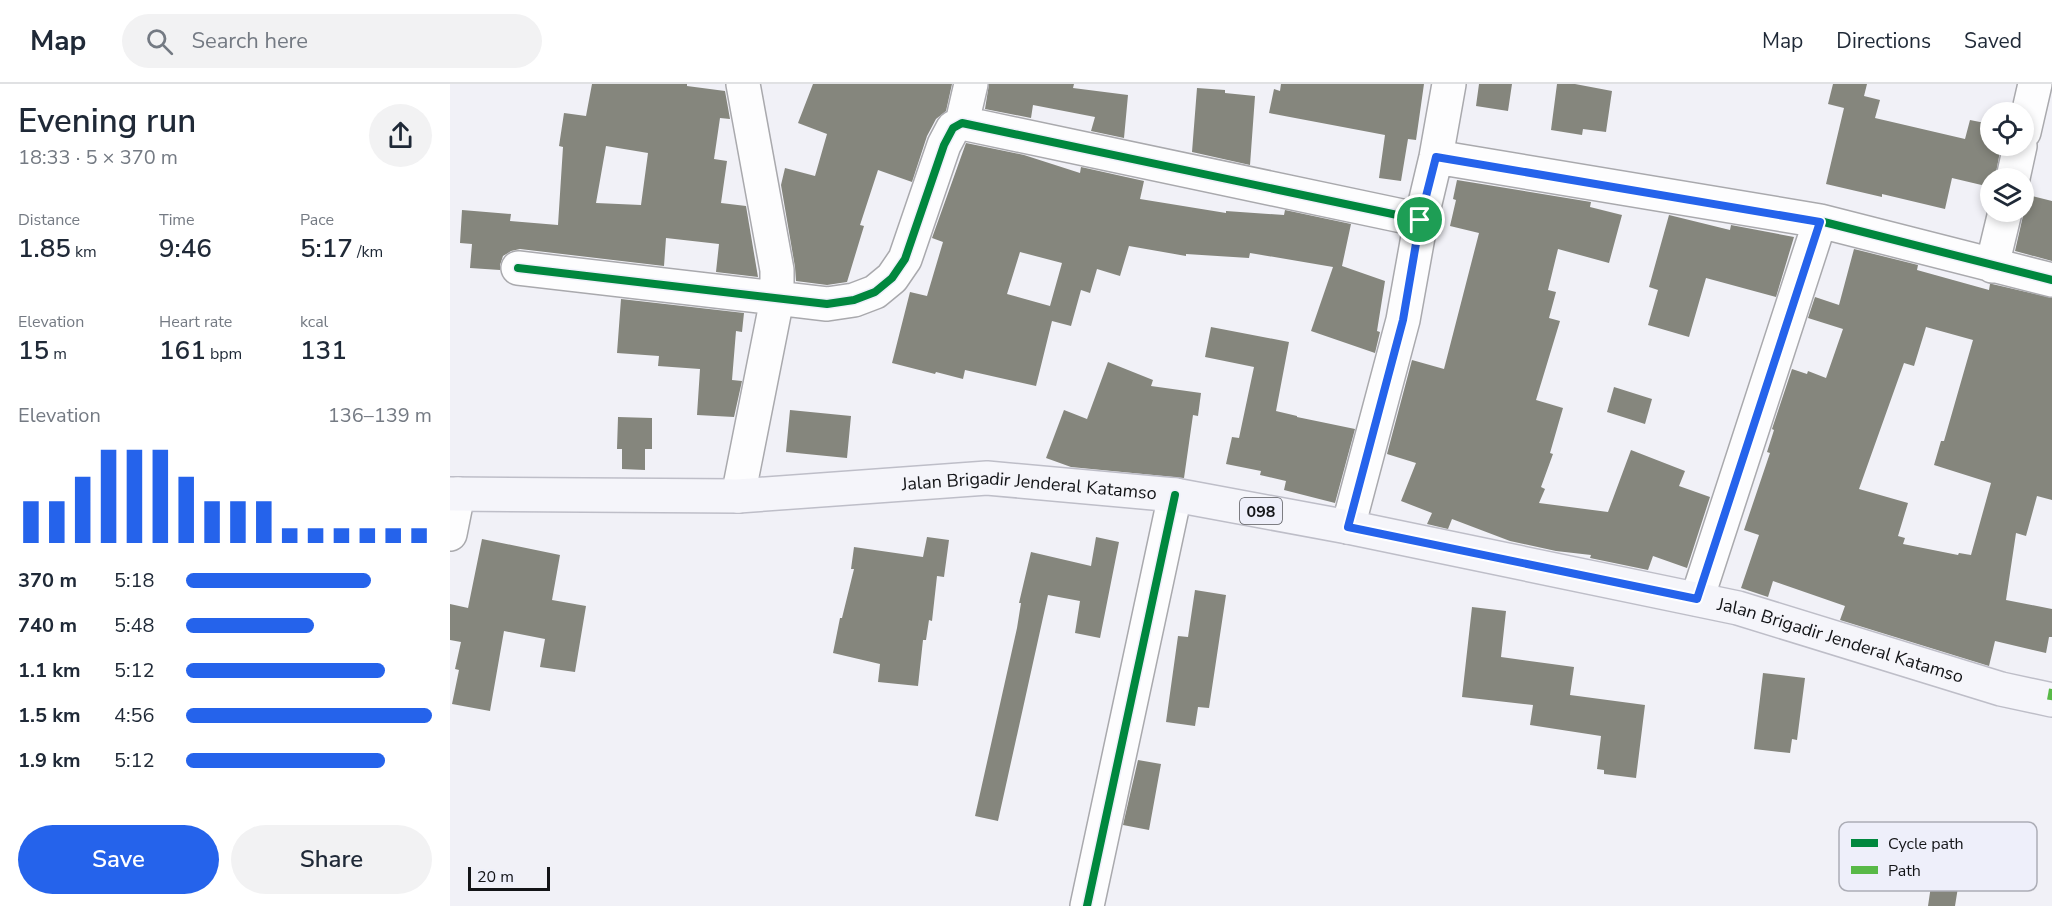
<!DOCTYPE html>
<meta charset="utf-8">
<style>
:root{--surface:#fff;--page:#f2f2f3;--text:#1f2937;--muted:#747a83;--line:#e0e1e3;--accent:#2563eb}
body{margin:0;font-family:"Nunito Sans",sans-serif;background:var(--page);color:var(--text);height:100vh;display:flex;flex-direction:column;font-size:22px;white-space:nowrap}
*{box-sizing:border-box;margin:0}
p{font-size:20px;color:var(--muted)}
.icon{flex:none;width:33px;height:33px;fill:none;stroke:currentColor;stroke-width:2;stroke-linecap:round;stroke-linejoin:round}
.map{position:relative;flex:1;overflow:hidden}
.details{display:flex;flex-direction:column;background:var(--surface);width:450px}
.details>*{flex:none}
.controls{position:absolute;left:1530px;top:18px;display:grid;gap:12px}
.controls a{display:grid;place-items:center;width:54px;height:54px;border-radius:50%;background:var(--surface);box-shadow:0 3px 9px #0003;font-size:30px}
.scale{position:absolute;left:18px;bottom:15px;width:82px;box-sizing:border-box;padding-left:6px;border:3px solid #131417;border-top:0;font-size:16px;line-height:21px;white-space:nowrap;color:#131417;-webkit-text-stroke:4px #eeeffa;paint-order:stroke}
.pin{position:absolute;display:grid;place-items:center;width:51px;height:51px;color:#fff;margin:-26px;border:3px solid #fff;border-radius:50%;box-shadow:0 2px 6px #0007}
.round{display:grid;place-items:center;flex:none;width:63px;height:63px;border-radius:32px;background:var(--page)}
.summary{display:flex;align-items:center;justify-content:space-between;height:102px;padding:0 18px}
h1{font-size:33px;font-weight:600;line-height:45px}
.metrics{display:grid;grid-template-columns:repeat(3,1fr);gap:9px;height:102px;padding:6px 18px}
.metrics div{display:grid;align-content:center}
.metrics b{font-size:26px;font-weight:600}
.metrics small{font-size:16px;font-weight:400}
.metrics p{font-size:16px}
.chart{height:168px;padding:12px 18px}
.chart p{display:flex;justify-content:space-between}
.chart svg{width:100%;height:108px;margin-top:6px;stroke:var(--accent);stroke-width:6}
.cta{display:flex;gap:12px;margin-top:auto;padding:12px 18px}
.cta a{flex:1;height:69px;border-radius:36px;background:var(--accent);color:#fff;font-size:24px;font-weight:600;line-height:69px;text-align:center}
.cta a+a{background:var(--page);color:var(--text)}
ul{padding:0 18px;list-style:none;font-size:20px}
li{display:grid;grid-template-columns:96px 72px 1fr;align-items:center;height:45px}
li i{height:15px;border-radius:8px;background:var(--accent)}
header{display:flex;align-items:center;gap:36px;box-sizing:border-box;height:84px;padding:0 30px;background:var(--surface);border-bottom:2px solid var(--line)}
header strong{font-size:28px}
nav{display:flex;gap:33px;margin-inline-start:auto;font-size:21px}
.search{width:420px;height:54px;background:var(--page);display:flex;align-items:center;gap:15px;box-sizing:border-box;padding:0 21px;border-radius:33px;color:var(--muted);font-size:22px}
main{display:flex;flex:1;min-height:0}
.map>svg:first-child{display:block}
.building{fill:#85867d;fill-rule:evenodd}
.lines{fill:none;stroke-linecap:round;stroke-linejoin:round}
.minor-casing{stroke:#a9a9ad;stroke-width:36}
.major-casing{stroke:#bebec8;stroke-width:36}
.minor{stroke:#fdfdfe;stroke-width:33}
.major{stroke:#f5f5fa;stroke-width:33}
.quiet{stroke:#58b947;stroke-width:6;stroke-dasharray:12 6;stroke-linecap:butt}
.cycleway-casing{stroke:#eeeffa;stroke-width:11}
.cycleway{stroke:#00873e;stroke-width:8}
.route-casing{stroke:#fff;stroke-width:12}
.route{stroke:#2563eb;stroke-width:8}
.labels{text-anchor:middle;stroke-width:6;stroke-linejoin:round;paint-order:stroke}
.shield{fill:#eeeffa;stroke:#55565b;stroke-width:1.5}
.shield-label{font-size:16px;font-weight:bold;fill:#131417}
.street-label{font-size:18px;fill:#131417;stroke:#eeeffa}
.key{fill:#eeeffa;stroke:#acadb6;stroke-width:1.5}
.key-label{font-size:16px;fill:#131417}
</style>
<header>
<strong>Map</strong>
<div class="search"><svg class="icon" aria-label="search" viewBox="0 0 24 24"><circle cx="10" cy="10" r="6"/><path d="M15 15l6 6"/></svg>Search here</div>
<nav><a>Map</a><a>Directions</a><a>Saved</a></nav>
</header>
<main>
<section class="details">
<div class="summary"><div><h1>Evening run</h1><p>18:33 · 5 × 370 m</p></div><a class="round"><svg class="icon" aria-label="share" viewBox="0 0 24 24"><path d="M12 15V3M7 8l5-5 5 5M5 13v7h14v-7"/></svg></a></div>
<div class="metrics">
<div><p>Distance</p><b>1.85<small> km</small></b></div>
<div><p>Time</p><b>9:46</b></div>
<div><p>Pace</p><b>5:17<small> /km</small></b></div>
</div>
<div class="metrics">
<div><p>Elevation</p><b>15<small> m</small></b></div>
<div><p>Heart rate</p><b>161<small> bpm</small></b></div>
<div><p>kcal</p><b>131</b></div>
</div>
<div class="chart"><p><span>Elevation</span>136–139 m</p>
<svg viewBox="0 0 160 44" preserveAspectRatio="none"><path d="M5 44V27M15 44V27M25 44V17M35 44V6M45 44V6M55 44V6M65 44V17M75 44V27M85 44V27M95 44V27M105 44V38M115 44V38M125 44V38M135 44V38M145 44V38M155 44V38"/></svg>
</div>
<ul>
<li><b>370 m</b>5:18<i style="width:75%"></i></li>
<li><b>740 m</b>5:48<i style="width:52%"></i></li>
<li><b>1.1 km</b>5:12<i style="width:81%"></i></li>
<li><b>1.5 km</b>4:56<i style="width:100%"></i></li>
<li><b>1.9 km</b>5:12<i style="width:81%"></i></li>
</ul>
<div class="cta"><a>Save</a><a>Share</a></div>
</section>
<div class="map">
<svg width="1602" height="822" viewBox="0 0 1602 822">
<rect width="100%" height="100%" fill="#f1f1f7"/>
<path class="building" d="M142 0H237V2L275 7 280 35 270 34 264 75 277 77 271 119 296 122 308 193 266 188 269 160 216 154 214 182 70 165 61 167 53 172 50 181V186L20 184 22 160 10 159 12 126 61 130 60 137 108 141 113 63 109 62 114 29 136 32ZM156 62 198 69 191 121 146 119Z
M363 0H502L496 27 486 35 477 52 462 98 428 86 410 141 414 142 397 198 377 201 346 197 345 183 331 101 335 84 365 92 377 50 348 39Z
M539 0H624L623 4 678 11 674 54 641 47 645 33 583 21 581 34 535 25Z
M831 0H974L966 56 958 55 951 97 929 94 935 51 819 29 824 5 830 7Z
M1029 0H1062L1058 27 1026 22Z
M1107 0H1125L1162 7 1156 48 1133 45 1132 51 1101 46Z
M1383 0H1417L1414 12 1430 16 1425 34 1515 55 1520 36 1540 40V62H1551L1545 94H1540V103L1502 94 1495 125 1432 110V113L1376 100 1394 24 1378 20Z
M747 4 775 6V9L805 12 800 81 742 68Z
M516 59 574 71 630 89 631 83 694 97 690 115 776 129V127L834 131 835 126 901 140 892 182 935 197 927 247 930 248 925 269 861 247 883 183 800 169 799 174 736 170V172L679 162 670 192 647 185 640 209 631 206 621 242 602 237 586 302 515 286 513 295 486 288 485 290 442 279 460 208 477 212 493 158 482 154ZM570 168 612 179 600 222 557 210Z
M1007 96 1141 118 1140 123 1172 131 1159 179 1108 165 1098 206 1106 208 1099 234 1110 237 1086 316 1113 324 1100 369 1103 370 1091 403 1095 405 1089 419 1158 428 1181 366 1235 387 1229 402 1260 413 1237 484 1203 472 1198 486 1140 474 1141 471 1106 467 1060 457 1002 435 998 445 977 440 982 429 951 417 966 379 937 370 962 276 994 285 1029 149 1000 142 1006 116 1003 115Z
M1574 110 1602 117V177L1565 167 1573 132Z
M1219 131 1280 146 1281 141 1344 153 1326 213 1256 194 1239 253 1198 241 1208 206 1199 203Z
M1404 165 1468 181 1467 186 1539 206 1540 200H1542L1602 214V416L1587 412 1576 452 1566 449 1556 516 1602 525V553H1599L1596 569 1545 557 1539 582 1390 536 1395 522 1323 497 1318 513 1291 504 1309 451 1294 446 1320 369 1317 368 1324 346 1322 345 1342 285 1357 290 1358 287 1376 294 1393 245 1358 234 1365 213 1389 221ZM1476 243 1523 256 1494 357H1491L1484 381 1541 399 1521 471 1509 469 1508 471 1453 460 1455 454 1448 452 1458 419 1409 405 1454 279 1464 282Z
M171 215 294 229 292 248 286 247 282 296 292 297 284 333 247 331 250 285 208 282 209 272 167 269Z
M761 243 839 258 826 327 847 332V333L905 345 885 419 834 406 836 397 810 391 811 387 776 380 782 353 789 354 804 283 755 273Z
M658 278 703 296 701 302 751 309 748 332 743 331 734 394 621 383 596 374 614 326 637 335Z
M1164 303 1202 315 1195 340 1157 328Z
M340 326 401 332 397 374 336 368Z
M168 333 202 334V365H195V386L172 385V365H167Z
M477 453 499 456 494 493 487 492 482 537 479 536 476 556H473L468 602 428 598 430 580 383 569 390 534H392L404 485H401L404 463 473 473Z
M646 453 669 458 650 554 625 549 630 517 598 511 548 737 525 732 567 544 571 519H569L581 468 641 482Z
M32 455 110 471 102 516 136 522 125 588 90 583 95 555 54 547 40 627 2 620 9 586 5 585 11 558 0 556V520L18 524Z
M745 506 776 511 759 624 748 623 745 642 716 638 728 552 738 553Z
M1022 523 1056 527 1051 573 1124 583 1120 611 1195 621 1186 694 1154 690V686L1147 685 1151 652 1080 641 1083 621 1012 613Z
M1313 589 1355 594 1347 656 1342 655 1340 669 1304 665Z
M688 676 711 680 699 746 673 741Z
M1486 768 1513 772 1505 822H1478Z"/>
<g class="lines">
<defs>
<path id="minor" d="M512 39 521 0
M1574 48 1585 0
M986 73 1370 137
M1563 94 1570 62
M1542 182 1555 128
M68 184 377 220 404 216 425 208 442 194 455 175 494 61 503 44 512 39 971 136
M288 412 327 215V186L293 0
M898 443 953 236 971 136 986 73 999 0
M0 450 8 410
M1247 515 1370 137 1602 196
M637 822 725 411"/>
<g id="major">
<path id="s1" d="M0 410 288 412 537 394 725 411 898 443 1288 524 1551 605 1602 616"/>
</g>
</defs>
<use href="#minor" class="minor-casing"/>
<use href="#major" class="major-casing"/>
<use href="#minor" class="minor"/>
<use href="#major" class="major"/>
<path class="quiet" d="M1600 616 1602 605"/>
<defs>
<path id="cycleway" d="M68 184 377 220 404 216 425 208 442 194 455 175 494 61 503 44 512 39 971 136
M1247 515 1370 137 1602 196
M637 822 725 411"/>
</defs>
<use href="#cycleway" class="cycleway-casing"/>
<use href="#cycleway" class="cycleway"/>
</g>
<g class="lines">
<defs>
<path id="route" d="M986 73 1370 138 1247 515 898 443 953 236 970 136Z"/>
</defs>
<use href="#route" class="route-casing"/>
<use href="#route" class="route"/>
</g>
<g class="labels">
<rect class="shield" x="790" y="414" width="42" height="26" rx="4.5"/>
<g class="shield-label">
<text x="811" y="433">098</text>
</g>
<g class="street-label">
<text dy="6" stroke="none"><textPath href="#s1" startOffset="580">Jalan Brigadir Jenderal Katamso</textPath></text>
<text dy="6" stroke="none"><textPath href="#s1" startOffset="1408">Jalan Brigadir Jenderal Katamso</textPath></text>
</g>
</g>
<rect x="1389" y="738" width="198" height="69" rx="9" class="key"/>
<rect x="1401" y="755" width="27" height="8" fill="#00873e"/>
<rect x="1401" y="782" width="27" height="8" fill="#58b947"/>
<g class="key-label">
<text x="1438" y="765">Cycle path</text>
<text x="1438" y="792">Path</text>
</g>
</svg>
<div class="controls">
<a><svg class="icon" aria-label="locate" viewBox="0 0 24 24"><circle cx="12" cy="12" r="6"/><path d="M12 2v4M12 18v4M2 12h4M18 12h4"/></svg></a>
<a><svg class="icon" aria-label="layers" viewBox="0 0 24 24"><path d="M12 4l9 5-9 5-9-5zM3 14l9 5 9-5"/></svg></a>
</div>
<div class="scale">20 m</div>
<div class="pin" style="left:970px;top:136px;background:#1e9e55"><svg class="icon" aria-label="arrive" viewBox="0 0 24 24"><path d="M6 21V4h12l-3 4 3 4H6"/></svg></div>
</div>
</main>
